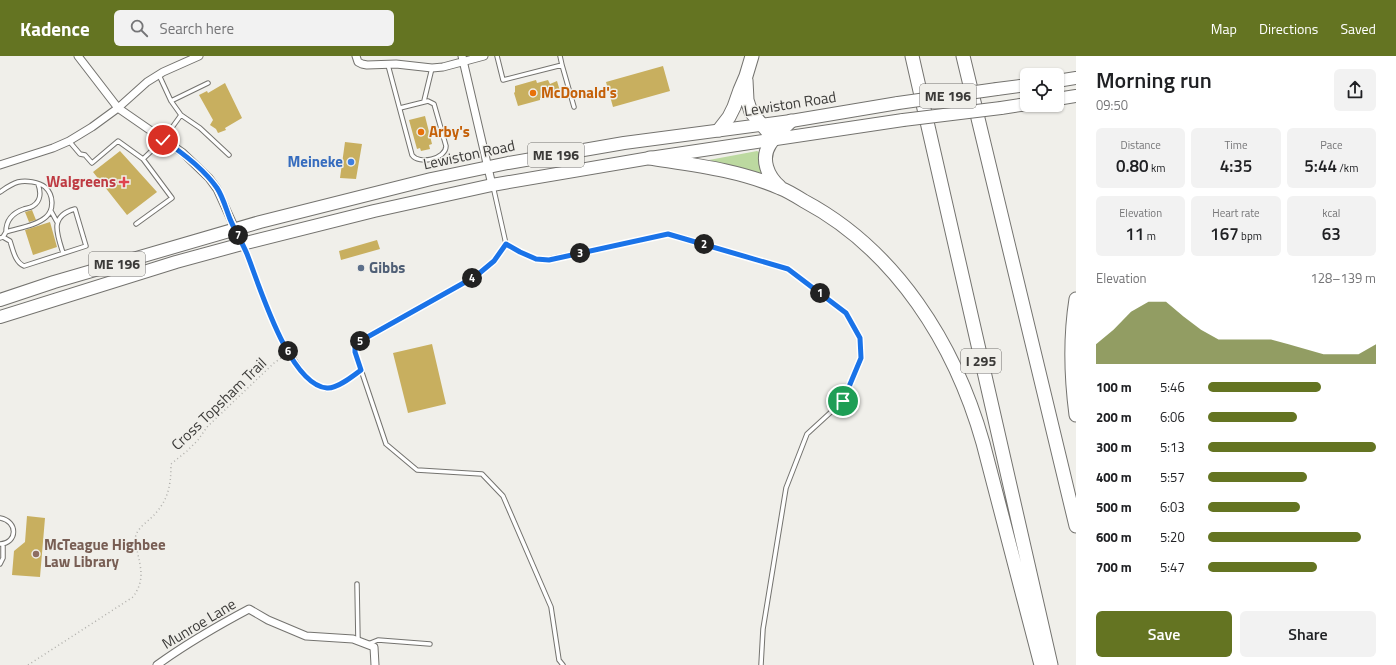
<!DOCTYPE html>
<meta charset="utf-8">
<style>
:root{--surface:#fff;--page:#f2f2f2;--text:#202124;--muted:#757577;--accent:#647422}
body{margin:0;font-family:"Titillium Web",sans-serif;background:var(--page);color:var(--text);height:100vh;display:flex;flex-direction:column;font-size:15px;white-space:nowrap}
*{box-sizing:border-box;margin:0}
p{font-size:13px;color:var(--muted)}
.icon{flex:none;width:22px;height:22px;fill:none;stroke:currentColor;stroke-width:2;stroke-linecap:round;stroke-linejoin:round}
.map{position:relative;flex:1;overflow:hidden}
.sheet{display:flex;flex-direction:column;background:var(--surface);width:320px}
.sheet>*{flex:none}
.fabs{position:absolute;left:1020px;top:12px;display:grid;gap:8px}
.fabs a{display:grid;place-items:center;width:44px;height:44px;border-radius:6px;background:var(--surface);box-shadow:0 1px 3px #0004;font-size:20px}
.pin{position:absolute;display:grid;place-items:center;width:34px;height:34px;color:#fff;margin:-17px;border:2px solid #fff;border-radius:50%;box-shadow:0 1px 4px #0007}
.km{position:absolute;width:20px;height:20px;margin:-10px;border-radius:50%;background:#222;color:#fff;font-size:11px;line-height:20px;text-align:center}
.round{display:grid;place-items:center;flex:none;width:42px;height:42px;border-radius:6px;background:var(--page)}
.headline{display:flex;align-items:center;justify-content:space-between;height:68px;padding:0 20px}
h1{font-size:22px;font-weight:600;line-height:30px}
.stats{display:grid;grid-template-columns:repeat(3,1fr);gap:6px;height:68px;padding:4px 20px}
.stats div{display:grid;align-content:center;border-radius:6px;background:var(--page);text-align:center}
.stats b{font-size:17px;font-weight:600}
.stats small{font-size:11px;font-weight:400}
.stats p{font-size:11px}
.chart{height:112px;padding:8px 20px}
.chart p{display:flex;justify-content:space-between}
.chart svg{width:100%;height:72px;margin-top:4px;fill:var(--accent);opacity:.7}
.cta{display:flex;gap:8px;margin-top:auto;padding:8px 20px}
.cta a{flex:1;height:46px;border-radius:6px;background:var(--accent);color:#fff;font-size:16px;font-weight:600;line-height:46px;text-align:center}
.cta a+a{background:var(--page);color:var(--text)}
ul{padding:0 20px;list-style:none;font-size:13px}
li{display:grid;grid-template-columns:64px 48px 1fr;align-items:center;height:30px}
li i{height:10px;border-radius:5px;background:var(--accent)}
header{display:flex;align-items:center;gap:24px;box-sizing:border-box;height:56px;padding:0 20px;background:var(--accent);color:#fff}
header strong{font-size:19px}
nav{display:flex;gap:22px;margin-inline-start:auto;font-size:14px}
.search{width:280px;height:36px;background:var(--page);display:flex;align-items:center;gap:10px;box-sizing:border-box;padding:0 14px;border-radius:6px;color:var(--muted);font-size:15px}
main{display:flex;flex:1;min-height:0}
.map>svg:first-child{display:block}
.green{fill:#bcd9a0}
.building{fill:#c8af5f}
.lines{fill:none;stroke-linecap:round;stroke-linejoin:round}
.service-casing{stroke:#74736f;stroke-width:5.5}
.minor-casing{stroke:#74736f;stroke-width:9}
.trunk-casing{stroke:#74736f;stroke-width:14}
.motorway-casing{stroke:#74736f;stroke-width:15}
.path{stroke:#b1b0ac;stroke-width:1.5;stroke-dasharray:1 3;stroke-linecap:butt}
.service{stroke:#fff;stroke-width:3.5}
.minor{stroke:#fff;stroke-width:7}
.trunk{stroke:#fff;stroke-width:12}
.motorway{stroke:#fff;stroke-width:13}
.trunk-bridge-casing{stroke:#74736f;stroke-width:14;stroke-linecap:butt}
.trunk-bridge{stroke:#fff;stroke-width:12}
.route-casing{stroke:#fff;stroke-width:8}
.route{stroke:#1a73e8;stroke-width:5}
.food-dot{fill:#e8710a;stroke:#f0efea;stroke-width:1.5}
.shop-dot{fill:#3f7fe0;stroke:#f0efea;stroke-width:1.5}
.health-dot{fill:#e0444e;stroke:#f0efea;stroke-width:1.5}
.service-dot{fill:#5c6f8a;stroke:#f0efea;stroke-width:1.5}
.education-dot{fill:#8d6e63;stroke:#f0efea;stroke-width:1.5}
.labels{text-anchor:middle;stroke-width:3;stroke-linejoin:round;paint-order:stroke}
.shield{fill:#f0efea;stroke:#72716e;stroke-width:1}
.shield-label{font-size:14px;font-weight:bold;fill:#3c3b39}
.food-label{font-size:15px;font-weight:bold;fill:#c56008;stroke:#f0efea;text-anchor:start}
.street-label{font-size:15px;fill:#3c3b39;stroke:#f0efea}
.shop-label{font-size:15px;font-weight:bold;fill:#366cbe;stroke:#f0efea;text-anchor:end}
.health-label{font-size:15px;font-weight:bold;fill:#be3a42;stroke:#f0efea;text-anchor:end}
.service-label{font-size:15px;font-weight:bold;fill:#4e5e75;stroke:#f0efea;text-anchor:start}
.education-label{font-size:15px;font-weight:bold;fill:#785e54;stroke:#f0efea;text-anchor:start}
</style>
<header>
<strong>Kadence</strong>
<div class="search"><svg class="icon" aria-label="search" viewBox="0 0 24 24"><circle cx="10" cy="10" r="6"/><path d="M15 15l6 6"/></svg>Search here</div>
<nav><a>Map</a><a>Directions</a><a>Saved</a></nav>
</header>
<main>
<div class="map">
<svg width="1076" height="609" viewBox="0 0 1076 609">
<rect width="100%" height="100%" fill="#f0efea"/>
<path class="green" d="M757 95 759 96 765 120 709 104Z"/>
<path class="building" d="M663 10 670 35 613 51 606 26Z
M536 24 537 27 548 24 550 28 557 25 560 35 540 42V44L518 50 514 37 515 36V30Z
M225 27 242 62 225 72 226 74 218 77 216 73 210 69 213 64 199 39 207 35 208 37Z
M425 60 432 88 429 89 430 93 421 95 420 92 417 93 409 64Z
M345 86 362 88 356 123 340 122Z
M120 95 157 136 127 159 93 116Z
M32 154 36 164 29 166 25 156Z
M50 166 57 191 33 199 25 174Z
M377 184 380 193 341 204 339 195Z
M432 288 446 348 408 357 393 297Z
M27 460 45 462 40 521 12 519 14 495 25 486Z"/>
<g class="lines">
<defs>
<path id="service" d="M497 0 503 24 562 9 574 51
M560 0 562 9
M388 9 412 99C419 109 446 103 446 90L434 48 428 45 400 52
M159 19 171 45
M424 45 432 12
M181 59 171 45 208 27
M69 85 80 98 85 99 92 107 118 85 143 103 163 84 181 59 200 72 229 99
M493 130 506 188
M0 136C6 132 11 128 18 126 26 124 39 126 45 131 54 139 54 154 46 161 36 170 18 172 6 176L3 181
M51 155 57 166
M136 168 172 142 143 103
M6 176C6 164 12 157 24 153 26 152 30 152 33 150 41 145 41 136 38 128
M0 182 3 181 10 185C13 194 15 206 24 210L86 190 75 153C49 160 57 178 63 197
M243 191C261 229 269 267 294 303 299 311 303 319 311 325 315 329 322 331 327 333L342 328 361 314
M0 462C18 465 18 487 0 488
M0 508 3 502V488
M357 528 358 585
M368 588 378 584 430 588
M563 609 559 604 551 551 503 440 482 418 417 414 386 388 355 296V288L476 220 494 205 506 188 520 196 536 203H549L668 178 788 213 846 257 860 282 861 302 843 345 807 378 786 432 763 573 761 609"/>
<path id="minor" d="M78 0 118 52 183 97 209 122 217 133 242 188
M356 0 358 6 362 8 367 9 396 8 432 12 443 11 484 0
M462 0 492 129
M0 109 53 92 69 85 92 71 118 52 147 26 163 16 199 0
M157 609C186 588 217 570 249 553L268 564 306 580 353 583 374 591 375 609"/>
<path id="trunk" d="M1057 25 1076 22
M997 33 1027 29
M1057 43 1076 40
M1001 52 1027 48
M0 244 54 226 260 166 431 123 508 107 624 87 791 65 898 47
M0 261 176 206 242 188 374 155 492 129 650 102 903 64"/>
<path id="motorway" d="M912 0 1051 609
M963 0 1076 470
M746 24 747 44 751 56 774 83
M719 74 729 61 734 51 740 34 746 20 752 0
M650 102C694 109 739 114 780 132 788 135 796 140 804 145 896 194 955 288 983 387L1041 609
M780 131C768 121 760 103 770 88 775 80 784 72 791 65
M1076 243C1070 281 1071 321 1076 359"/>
</defs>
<use href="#service" class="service-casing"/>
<use href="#minor" class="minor-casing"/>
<use href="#trunk" class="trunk-casing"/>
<use href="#motorway" class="motorway-casing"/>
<path class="path" d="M28 609 133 541C145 524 141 513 137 494 136 489 134 484 136 479 138 473 145 467 150 463 168 446 171 431 171 408L187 395 198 384 207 371 274 307 284 300"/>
<use href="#service" class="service"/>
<use href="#minor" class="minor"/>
<use href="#trunk" class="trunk"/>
<use href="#motorway" class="motorway"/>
<defs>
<path id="trunk-bridge" d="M898 47 997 33
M903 64 1001 52"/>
</defs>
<use href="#trunk-bridge" class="trunk-bridge-casing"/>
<use href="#trunk-bridge" class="trunk-bridge"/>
</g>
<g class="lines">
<defs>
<path id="route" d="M163 84C183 97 203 112 217 132 223 141 226 153 230 163 235 175 242 186 247 198 259 228 289 329 327 332 337 333 353 320 361 314L355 296V288L476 220 494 205 506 188 520 196 536 203 549 204 668 178 788 213 846 257 860 282 861 302 843 345"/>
</defs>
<use href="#route" class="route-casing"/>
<use href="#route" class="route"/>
</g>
<g class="food-dot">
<circle cx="533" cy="37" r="4"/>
<circle cx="421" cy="76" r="4"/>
</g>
<circle class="shop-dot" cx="351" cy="106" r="4"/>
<path class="health-dot" d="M122 120h4v4h4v4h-4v4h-4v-4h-4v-4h4z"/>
<circle class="service-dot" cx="361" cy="212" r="4"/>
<circle class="education-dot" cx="36" cy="498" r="4"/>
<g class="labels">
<g class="shield">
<rect x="920" y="28" width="56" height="24" rx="3"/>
<rect x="528" y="87" width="56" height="24" rx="3"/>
<rect x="89" y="196" width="56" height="24" rx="3"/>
<rect x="961" y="293" width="40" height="24" rx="3"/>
</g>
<g class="shield-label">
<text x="948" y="45">ME 196</text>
<text x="556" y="104">ME 196</text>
<text x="117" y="213">ME 196</text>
<text x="981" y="310">I 295</text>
</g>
<g class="food-label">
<text x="541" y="42">McDonald's</text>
<text x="429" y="81">Arby's</text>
</g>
<g class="street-label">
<text transform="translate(790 48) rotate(-9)" y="5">Lewiston Road</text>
<text transform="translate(469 99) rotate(-12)" y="5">Lewiston Road</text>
<text transform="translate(219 348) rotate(-44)" y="5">Cross Topsham Trail</text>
<text transform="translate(199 568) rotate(-31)" y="5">Munroe Lane</text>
</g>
<g class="shop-label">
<text x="343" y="111">Meineke</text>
</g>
<g class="health-label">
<text x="116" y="131">Walgreens</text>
</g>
<g class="service-label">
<text x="369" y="217">Gibbs</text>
</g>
<g class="education-label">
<text x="44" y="494">McTeague Highbee<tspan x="44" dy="17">Law Library</tspan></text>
</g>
</g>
</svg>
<div class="fabs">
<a><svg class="icon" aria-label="locate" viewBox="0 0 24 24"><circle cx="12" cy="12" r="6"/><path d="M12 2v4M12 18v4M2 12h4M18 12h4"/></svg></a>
</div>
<div class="pin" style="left:843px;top:345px;background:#1e9e55"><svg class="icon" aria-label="arrive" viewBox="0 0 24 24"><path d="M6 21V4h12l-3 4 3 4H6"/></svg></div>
<div class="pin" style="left:163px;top:84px;background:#d93025"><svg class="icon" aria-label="check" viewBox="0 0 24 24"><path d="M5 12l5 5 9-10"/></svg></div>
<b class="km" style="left:820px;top:237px">1</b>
<b class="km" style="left:704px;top:188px">2</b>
<b class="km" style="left:580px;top:197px">3</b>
<b class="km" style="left:472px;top:222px">4</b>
<b class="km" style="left:360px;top:285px">5</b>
<b class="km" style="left:288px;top:295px">6</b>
<b class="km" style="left:238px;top:179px">7</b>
</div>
<section class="sheet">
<div class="headline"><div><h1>Morning run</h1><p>09:50</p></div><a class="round"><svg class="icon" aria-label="share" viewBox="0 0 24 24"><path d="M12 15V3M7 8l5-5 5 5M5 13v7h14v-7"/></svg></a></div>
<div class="stats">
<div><p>Distance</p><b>0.80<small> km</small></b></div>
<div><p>Time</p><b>4:35</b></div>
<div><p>Pace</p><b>5:44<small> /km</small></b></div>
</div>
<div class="stats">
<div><p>Elevation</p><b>11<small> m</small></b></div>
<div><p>Heart rate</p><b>167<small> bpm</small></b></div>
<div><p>kcal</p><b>63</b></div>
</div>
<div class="chart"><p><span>Elevation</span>128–139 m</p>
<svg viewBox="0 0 160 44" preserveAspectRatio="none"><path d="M0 44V32L10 23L20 12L30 6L40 6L50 15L60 23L70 29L80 29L90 29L100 29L110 32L120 35L130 38L140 38L150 38L160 32V44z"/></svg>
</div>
<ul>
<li><b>100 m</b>5:46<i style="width:67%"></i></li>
<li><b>200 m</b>6:06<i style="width:53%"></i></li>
<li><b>300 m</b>5:13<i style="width:100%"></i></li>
<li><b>400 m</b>5:57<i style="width:59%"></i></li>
<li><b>500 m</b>6:03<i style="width:55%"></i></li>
<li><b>600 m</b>5:20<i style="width:91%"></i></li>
<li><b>700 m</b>5:47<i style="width:65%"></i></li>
</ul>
<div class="cta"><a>Save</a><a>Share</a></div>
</section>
</main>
